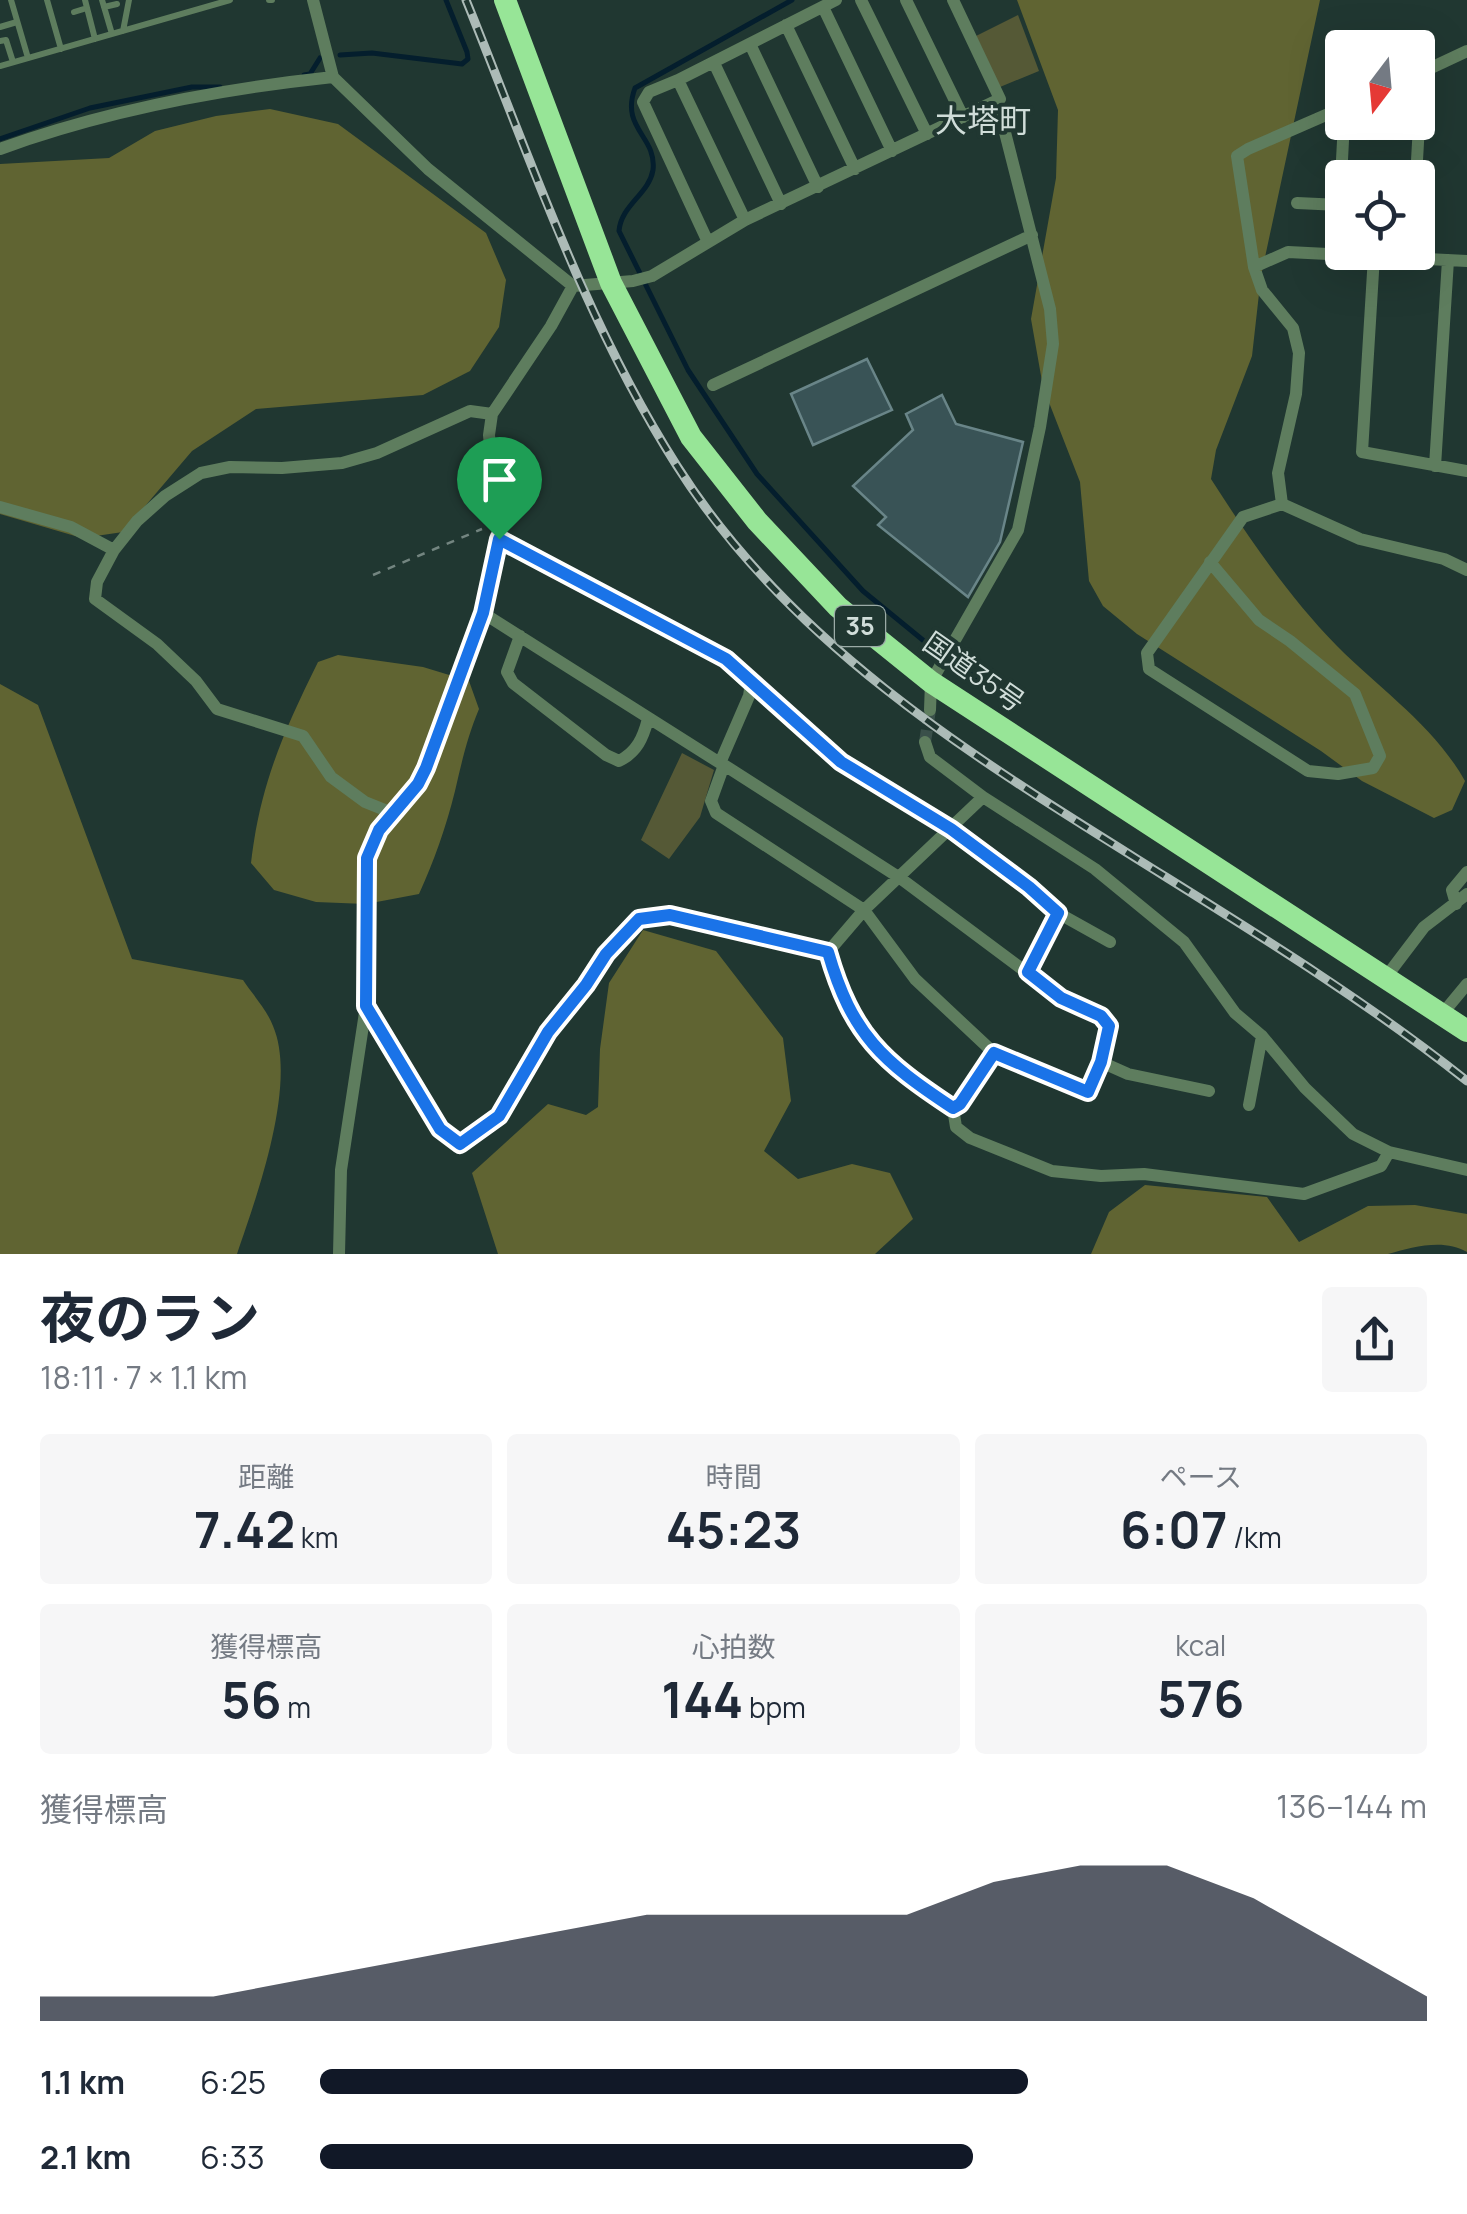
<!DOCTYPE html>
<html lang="ja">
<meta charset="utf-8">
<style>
:root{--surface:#fff;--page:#f6f6f7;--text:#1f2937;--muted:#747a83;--accent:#111827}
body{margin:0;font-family:Manrope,"Noto Sans JP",sans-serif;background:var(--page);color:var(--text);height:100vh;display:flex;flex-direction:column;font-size:38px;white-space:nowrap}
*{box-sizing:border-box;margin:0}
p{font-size:32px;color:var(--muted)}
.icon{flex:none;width:55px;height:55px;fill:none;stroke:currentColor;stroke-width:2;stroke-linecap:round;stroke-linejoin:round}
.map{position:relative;height:1254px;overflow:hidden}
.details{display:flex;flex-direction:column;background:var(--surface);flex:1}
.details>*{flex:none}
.needle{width:65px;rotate:196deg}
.buttons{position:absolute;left:1325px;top:30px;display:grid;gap:20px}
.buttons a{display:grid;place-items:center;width:110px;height:110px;border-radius:10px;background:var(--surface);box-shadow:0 10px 40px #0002;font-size:50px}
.pin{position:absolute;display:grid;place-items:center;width:85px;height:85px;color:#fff;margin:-102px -42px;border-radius:50% 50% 50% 0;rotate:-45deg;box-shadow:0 0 10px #0007}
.pin .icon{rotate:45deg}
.round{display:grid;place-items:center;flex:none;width:105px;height:105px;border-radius:10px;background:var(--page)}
.head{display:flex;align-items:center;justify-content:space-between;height:170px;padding:0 40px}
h1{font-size:55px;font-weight:700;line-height:75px}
.figures{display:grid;grid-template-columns:repeat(3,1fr);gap:15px;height:170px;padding:10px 40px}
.figures div{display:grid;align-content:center;border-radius:10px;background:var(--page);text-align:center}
.figures b{font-size:50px;font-weight:700}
.figures small{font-size:28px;font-weight:400}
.figures p{font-size:28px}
.chart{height:280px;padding:20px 40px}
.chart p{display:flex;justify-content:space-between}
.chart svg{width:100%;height:180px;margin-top:10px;fill:var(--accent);opacity:.7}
ul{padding:0 40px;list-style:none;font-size:32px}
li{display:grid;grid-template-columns:160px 120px 1fr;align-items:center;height:75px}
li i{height:25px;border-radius:12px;background:var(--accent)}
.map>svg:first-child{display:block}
.green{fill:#555936}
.forest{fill:#606432}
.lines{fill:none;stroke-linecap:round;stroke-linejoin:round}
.stream{stroke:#041e2d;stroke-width:5}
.building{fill:#395356;stroke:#698588;stroke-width:2.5}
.street-tunnel{stroke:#3a504a;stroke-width:12;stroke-dasharray:12 6;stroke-linecap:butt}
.path{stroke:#738580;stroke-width:2.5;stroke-dasharray:8 8;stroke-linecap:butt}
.lane{stroke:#5e7d5e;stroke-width:6}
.street{stroke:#5e7d5e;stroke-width:12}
.secondary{stroke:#76a775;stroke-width:18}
.highway{stroke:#97e597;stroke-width:22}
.rail-casing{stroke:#acbbb7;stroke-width:9}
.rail{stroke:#203731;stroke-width:5;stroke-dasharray:15;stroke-linecap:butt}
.route-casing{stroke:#fff;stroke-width:20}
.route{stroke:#1a73e8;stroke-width:12}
.labels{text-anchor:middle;stroke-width:8;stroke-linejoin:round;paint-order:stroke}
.shield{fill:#203731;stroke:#9baba7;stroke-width:2.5}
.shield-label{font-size:25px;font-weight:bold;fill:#d0ddd9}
.street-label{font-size:28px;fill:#d0ddd9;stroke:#203731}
.quarter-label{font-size:32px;fill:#d0ddd9;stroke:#203731}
</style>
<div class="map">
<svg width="1467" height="1254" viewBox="0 0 1467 1254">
<rect width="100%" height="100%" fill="#203731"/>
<path class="green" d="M1018 15 1039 71 1000 87 976 36Z
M682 753 714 770 700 817 669 859 641 840Z"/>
<path class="forest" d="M1017 0H1320L1261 276 1252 356 1216 450 1211 479C1249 538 1288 596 1337 646 1380 689 1435 727 1465 781L1452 810 1434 818 1362 781 1321 751 1137 634 1103 606 1089 581 1080 482 1043 387 1031 319 1056 178 1058 110Z
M270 109 338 124 486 233 506 280 499 327 470 371 423 395 256 409 192 451 123 532 82 538 0 514V164L109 158 155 131 216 116Z
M338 655 423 667 469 681 479 709C467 738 462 761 455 791 446 827 434 861 419 894L366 904 316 902 274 890 251 863C260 784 284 731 318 662Z
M0 684 38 705 132 959 243 980C253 995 267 1010 273 1026 298 1084 256 1198 237 1254H0Z
M643 930 716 951 783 1038 791 1101 764 1151 798 1179 852 1164 890 1173 913 1219 875 1254H498L472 1173 548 1104 586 1115 598 1107 600 1049 609 983Z
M1145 1185 1267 1197 1299 1242 1368 1206 1415 1205 1467 1214V1252C1444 1238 1412 1247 1388 1254H1091L1109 1212Z"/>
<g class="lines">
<path class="stream" d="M792 0 635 88C620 129 657 136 653 170 649 194 621 205 619 231L688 370 757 474 863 591 935 650
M340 55 372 53 462 64 468 59 467 52 446 0
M304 75 310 74 320 58
M0 139 90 108 192 87H220
M956 664 980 681"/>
</g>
<path class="building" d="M867 359 892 410 813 445 791 394Z
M942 395 956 424 1023 442 1000 542 968 597 878 525 886 517 853 486 913 430 906 414Z"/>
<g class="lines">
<path class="street-tunnel" d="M925 742 930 710"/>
<path class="path" d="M373 575 482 529
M378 1027 440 1129 460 1144 499 1116 549 1032 586 985 605 954 639 919 671 915 817 949"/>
<path class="lane" d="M11 0 28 58
M47 0 61 49
M85 0 95 39
M102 0 112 34
M269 0H272
M104 7 117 4
M74 12 87 8
M0 27 17 22
M123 31 129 0
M0 41 6 40 13 62
M0 66 230 0"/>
<path class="street" d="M313 0 333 77 428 169 573 286 633 281 652 276 745 220 1000 99 953 0
M861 0 927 134
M906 0 963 117
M823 7 892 151
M786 25 855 169
M750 44 818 187
M714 63 781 204
M1418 74 1467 51
M678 80 649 92 643 102 707 240
M1342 108 1248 149 1237 156 1254 267 1262 290 1293 328 1299 353 1296 394 1278 473 1282 504 1360 539 1444 559 1467 570
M0 149C107 110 220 89 333 77
M1416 178 1422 72
M1297 203 1340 205
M745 220 678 80 836 0
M1337 254 1344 122
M1374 256 1362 452 1467 471
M1254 267 1288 252 1467 261
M713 385 1032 235
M1435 466 1448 260
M0 507 71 527 114 550
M1210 562 1259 620 1290 641 1355 694 1380 756 1373 768 1338 774 1308 771 1149 669 1147 653 1243 517 1282 504
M483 613 720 763 724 765 711 801 716 813 864 910 828 952C852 1035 882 1060 953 1108L960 1104 994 1053
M520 636 507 672 513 683 606 755 619 761C637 752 643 738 648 719
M751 683 841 761 951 829 1029 887 1058 913 1028 972
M930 710 931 682 1018 530 1040 427 1053 344 1050 309 997 101
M925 742 930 757 983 797 1095 869 1184 942 1235 1013 1262 1036 1305 1088 1353 1134 1389 1152 1381 1166 1304 1194 1144 1174 1101 1176 1052 1171 970 1138 956 1127 953 1108
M720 763 749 696 751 683
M724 765 900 878 1061 998 1101 1016 1109 1026 1101 1062 1128 1074 1209 1091
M983 797 864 910 915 979 994 1053 1088 1092 1101 1062
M395 814 365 802 331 777 303 736 217 709 196 681 157 644 95 599 97 582 114 550 137 521 165 496 201 473 230 467 282 468 342 463 377 453 470 411 492 414
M1456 904 1452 890 1467 872
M1058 913 1110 942
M1386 977 1424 927 1467 894
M1443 1013 1467 984
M1249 1105 1262 1036
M1389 1152 1467 1170
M339 1254 341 1170 366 1006 367 859 379 830 418 784 426 768 483 613 499 549 489 435 492 414 551 326 573 286"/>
<path class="secondary" d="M499 539 726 659 751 683"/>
<path class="highway" d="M505 0 611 283 691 437 757 521 838 607 931 682 1467 1031"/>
<defs>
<path id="rail" d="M466 0C530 157 585 322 677 466 788 641 965 752 1137 859 1249 929 1364 999 1467 1081"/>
</defs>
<use href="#rail" class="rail-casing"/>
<use href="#rail" class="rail"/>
</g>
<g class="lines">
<defs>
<path id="route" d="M499 539 726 659 841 762 951 829 1029 887 1058 913 1028 972 1061 998 1101 1016 1109 1026 1101 1062 1088 1092 994 1053 960 1104 953 1108C882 1061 852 1035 828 952L670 915 639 919 606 954 586 985 548 1032 499 1116 460 1144 440 1129 366 1006 367 858 379 830 418 784 426 768 483 613Z"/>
</defs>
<use href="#route" class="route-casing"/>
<use href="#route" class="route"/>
</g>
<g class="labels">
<rect class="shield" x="835" y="606" width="50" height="40" rx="8"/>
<g class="shield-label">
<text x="860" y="635">35</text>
</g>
<g class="street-label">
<text transform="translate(974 672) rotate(35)" y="10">国道35号</text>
</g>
<g class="quarter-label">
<text x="983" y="132">大塔町</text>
</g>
</g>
</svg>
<div class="buttons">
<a><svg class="needle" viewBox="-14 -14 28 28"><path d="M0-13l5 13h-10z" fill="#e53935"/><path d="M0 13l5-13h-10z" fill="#747a83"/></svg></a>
<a><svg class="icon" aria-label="locate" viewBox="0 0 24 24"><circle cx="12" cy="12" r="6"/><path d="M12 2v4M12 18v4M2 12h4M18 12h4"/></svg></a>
</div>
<div class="pin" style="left:499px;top:539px;background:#1e9e55"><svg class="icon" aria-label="arrive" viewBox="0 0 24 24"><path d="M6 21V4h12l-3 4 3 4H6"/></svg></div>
</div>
<section class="details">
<div class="head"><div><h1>夜のラン</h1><p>18:11 · 7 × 1.1 km</p></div><a class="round"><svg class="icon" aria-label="share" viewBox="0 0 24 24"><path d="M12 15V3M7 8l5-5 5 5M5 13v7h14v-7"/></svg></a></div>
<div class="figures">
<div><p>距離</p><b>7.42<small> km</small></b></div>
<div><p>時間</p><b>45:23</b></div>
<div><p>ペース</p><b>6:07<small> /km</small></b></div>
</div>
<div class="figures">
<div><p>獲得標高</p><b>56<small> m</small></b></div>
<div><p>心拍数</p><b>144<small> bpm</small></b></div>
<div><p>kcal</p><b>576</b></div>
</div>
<div class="chart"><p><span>獲得標高</span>136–144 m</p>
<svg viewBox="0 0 160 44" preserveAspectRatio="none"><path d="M0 44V38L10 38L20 38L30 34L40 30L50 26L60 22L70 18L80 18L90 18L100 18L110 10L120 6L130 6L140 14L150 26L160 38V44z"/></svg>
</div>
<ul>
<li><b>1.1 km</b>6:25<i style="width:64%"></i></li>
<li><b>2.1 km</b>6:33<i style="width:59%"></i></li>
</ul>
</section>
